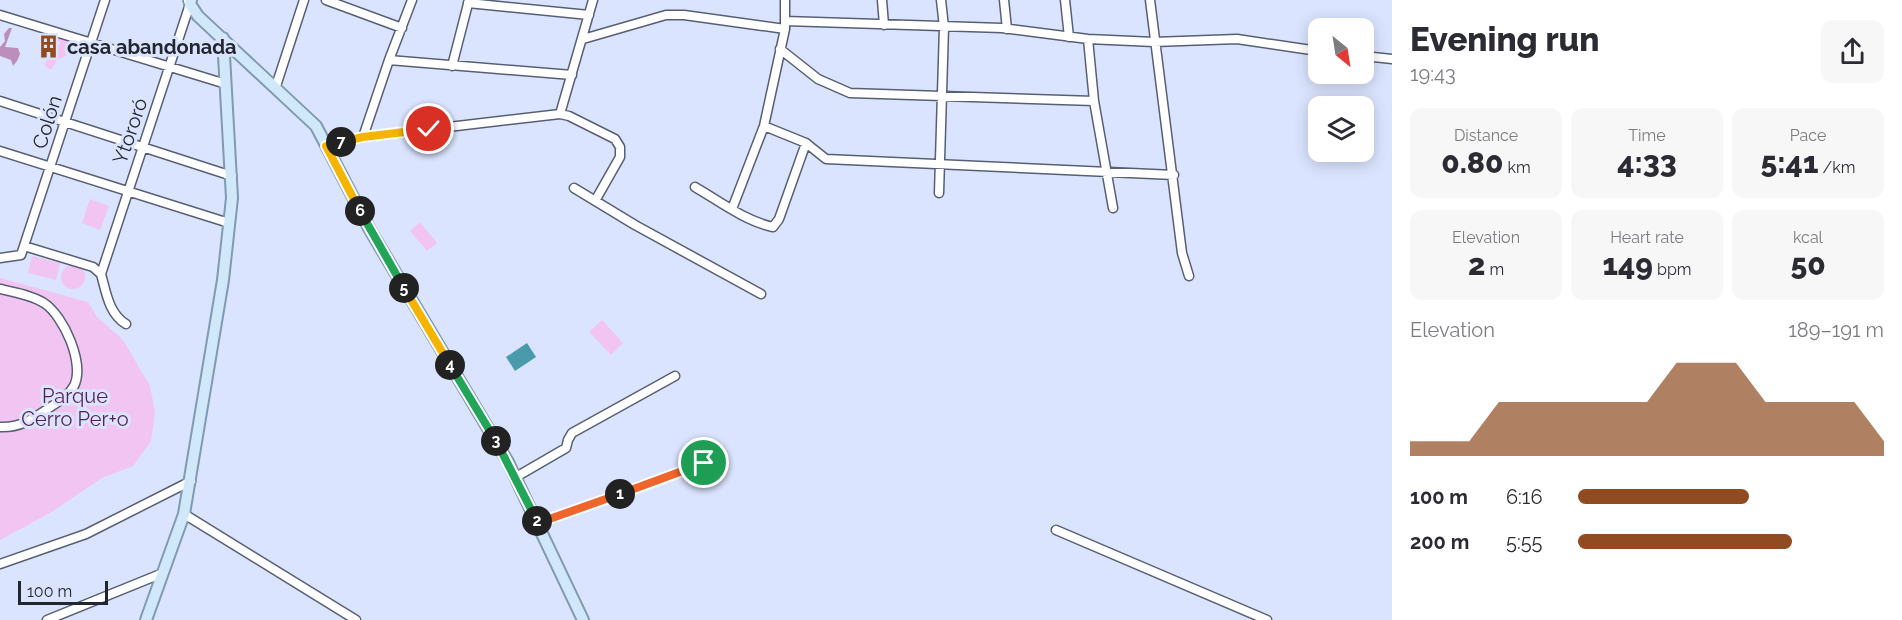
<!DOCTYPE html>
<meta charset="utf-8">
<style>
:root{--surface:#fff;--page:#f7f7f7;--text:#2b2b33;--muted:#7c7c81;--accent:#904b20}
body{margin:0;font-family:Raleway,sans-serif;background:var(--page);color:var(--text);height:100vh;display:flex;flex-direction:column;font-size:22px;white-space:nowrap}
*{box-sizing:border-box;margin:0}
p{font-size:20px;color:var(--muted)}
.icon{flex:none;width:33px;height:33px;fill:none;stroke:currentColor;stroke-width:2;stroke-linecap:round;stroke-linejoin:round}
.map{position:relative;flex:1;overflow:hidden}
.drawer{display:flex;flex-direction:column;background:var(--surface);width:510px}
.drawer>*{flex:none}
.needle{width:39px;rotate:150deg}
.fabs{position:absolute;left:1308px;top:18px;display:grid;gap:12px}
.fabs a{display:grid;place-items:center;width:66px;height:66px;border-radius:12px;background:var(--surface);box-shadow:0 3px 15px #0003;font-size:30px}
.scale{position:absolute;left:18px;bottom:15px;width:90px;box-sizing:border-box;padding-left:6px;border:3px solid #22262f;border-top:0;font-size:16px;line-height:21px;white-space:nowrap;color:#22262f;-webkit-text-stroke:4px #dbe4fe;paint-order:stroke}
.pin{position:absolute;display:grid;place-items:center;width:51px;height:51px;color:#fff;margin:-26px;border:3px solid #fff;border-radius:50%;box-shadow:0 2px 6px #0007}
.km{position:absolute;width:30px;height:30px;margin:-15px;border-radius:50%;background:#222;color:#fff;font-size:16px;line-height:30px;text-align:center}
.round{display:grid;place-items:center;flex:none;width:63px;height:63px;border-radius:12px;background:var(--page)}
.summary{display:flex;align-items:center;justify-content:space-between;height:102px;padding:0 18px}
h1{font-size:33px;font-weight:800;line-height:45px}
.metrics{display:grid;grid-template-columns:repeat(3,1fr);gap:9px;height:102px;padding:6px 18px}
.metrics div{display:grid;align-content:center;border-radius:12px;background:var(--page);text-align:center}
.metrics b{font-size:30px;font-weight:800}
.metrics small{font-size:16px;font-weight:400}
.metrics p{font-size:16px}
.chart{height:168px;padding:12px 18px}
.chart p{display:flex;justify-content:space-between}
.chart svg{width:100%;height:108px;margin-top:6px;fill:var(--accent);opacity:.7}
ul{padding:0 18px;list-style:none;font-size:20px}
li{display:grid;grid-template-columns:96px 72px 1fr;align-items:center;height:45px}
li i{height:15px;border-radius:8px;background:var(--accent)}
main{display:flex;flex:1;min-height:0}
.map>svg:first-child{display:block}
.green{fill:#f1c4f2}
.forest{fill:#bb8ebc}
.water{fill:#499bac}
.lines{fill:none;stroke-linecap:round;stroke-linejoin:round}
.minor-casing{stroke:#575f74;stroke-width:11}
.major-casing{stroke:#809ab0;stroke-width:14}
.minor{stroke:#fff;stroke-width:8}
.major{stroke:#d1e8fa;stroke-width:10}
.split-1-casing{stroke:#fff;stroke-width:12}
.split-2-casing{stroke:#fff;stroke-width:12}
.split-3-casing{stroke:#fff;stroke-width:12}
.split-4-casing{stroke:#fff;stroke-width:12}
.split-5-casing{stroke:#fff;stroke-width:12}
.split-6-casing{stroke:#fff;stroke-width:12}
.split-7-casing{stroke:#fff;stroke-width:12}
.split-8-casing{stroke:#fff;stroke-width:12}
.split-1{stroke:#f0652b;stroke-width:8}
.split-2{stroke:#f0652b;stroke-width:8}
.split-3{stroke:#22a559;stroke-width:8}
.split-4{stroke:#22a559;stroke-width:8}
.split-5{stroke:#f5b400;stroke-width:8}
.split-6{stroke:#22a559;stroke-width:8}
.split-7{stroke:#f5b400;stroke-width:8}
.split-8{stroke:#f5b400;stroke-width:8}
.labels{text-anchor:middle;stroke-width:6;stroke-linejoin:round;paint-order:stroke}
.poi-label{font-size:20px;font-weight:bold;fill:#22262f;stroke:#dbe4fe;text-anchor:start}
.street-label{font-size:20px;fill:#22262f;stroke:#dbe4fe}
.park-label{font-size:20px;fill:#541e57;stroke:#dbe4fe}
</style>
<main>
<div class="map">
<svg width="1392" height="620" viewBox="0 0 1392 620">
<rect width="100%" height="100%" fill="#dbe4fe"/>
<path class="green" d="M60 36 76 42 75 45H68L66 56 57 60 52 69H48L45 65 49 55H52L56 45 59 48 58 45 61 43 55 39H59Z
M90 199 109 206 100 230 82 223Z
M420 222 437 243 427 251 410 231Z
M32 256 60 263 56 280 28 273Z
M61 277a12 12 0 1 1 24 0a12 12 0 1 1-24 0Z
M0 278 88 302 97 317 123 340 150 386 155 412 151 441 133 466 102 478 50 513 0 540Z
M602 320 623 343 611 355 589 332Z"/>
<path class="forest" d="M9 28H12L5 47 18 48 20 54 17 61 13 66 11 60 0 56V47L5 41 4 34Z"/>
<path class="water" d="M527 343 536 357 515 371 506 357Z"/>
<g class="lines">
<defs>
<path id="minor" d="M326 0 402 28
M882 0 884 25
M1004 0 1007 29
M1065 0 1069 37
M1150 0 1182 253 1189 276
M468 3 589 15
M0 15 226 84
M785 21 1002 28 1088 39 1154 42 1237 39 1318 51
M583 39 666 15H684L785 29
M1088 39 1094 101 1113 208
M780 49 818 79 850 93 1094 101
M1364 56 1392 59
M389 60 572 75
M452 66 469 0
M276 86 304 0
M0 101 232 176
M560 114 593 0
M764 126 806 143 826 159 1174 175
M363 137 389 60 412 0
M326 146 363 137 560 114 569 116 615 139 620 147V157L595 201
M0 151 229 223
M695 187C719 201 745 221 773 227L779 219 806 143
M574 188 635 225 761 294
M939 193 944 27 941 0
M732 209 764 126 785 29V0
M24 246 93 267 101 274
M0 258 21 255 105 0
M101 274 190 4 188 1
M101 274C106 292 109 314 126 324
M0 289C14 292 31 295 44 303 64 316 85 364 74 386 68 397 56 403 46 410 31 420 19 428 0 427
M516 477 566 448 568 440 572 433 675 376
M184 514 356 620
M539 523 704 463
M1056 530 1267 620
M0 564 86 534 191 481
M47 620 163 573"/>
<path id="major" d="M191 0 190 4 198 16 316 126 370 230 508 462 583 620
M146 620 184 514 223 280 232 198 223 38"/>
</defs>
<use href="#minor" class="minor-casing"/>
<use href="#major" class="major-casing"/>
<use href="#minor" class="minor"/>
<use href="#major" class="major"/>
</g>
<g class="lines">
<defs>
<path id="split-1" d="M620 494 704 463"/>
<path id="split-2" d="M537 521 538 523 620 494"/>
<path id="split-3" d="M496 441 537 521"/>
<path id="split-4" d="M450 365 496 441"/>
<path id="split-5" d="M404 288 450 365"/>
<path id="split-6" d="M360 211 404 288"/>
<path id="split-7" d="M341 142 326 146 360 211"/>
<path id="split-8" d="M341 142 363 137 429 129"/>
</defs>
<use href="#split-1" class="split-1-casing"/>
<use href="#split-2" class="split-2-casing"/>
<use href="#split-3" class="split-3-casing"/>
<use href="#split-4" class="split-4-casing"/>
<use href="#split-5" class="split-5-casing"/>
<use href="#split-6" class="split-6-casing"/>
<use href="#split-7" class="split-7-casing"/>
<use href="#split-8" class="split-8-casing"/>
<use href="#split-1" class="split-1"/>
<use href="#split-2" class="split-2"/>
<use href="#split-3" class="split-3"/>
<use href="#split-4" class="split-4"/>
<use href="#split-5" class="split-5"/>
<use href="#split-6" class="split-6"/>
<use href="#split-7" class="split-7"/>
<use href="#split-8" class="split-8"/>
</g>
<defs>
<symbol id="building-bare" viewBox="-9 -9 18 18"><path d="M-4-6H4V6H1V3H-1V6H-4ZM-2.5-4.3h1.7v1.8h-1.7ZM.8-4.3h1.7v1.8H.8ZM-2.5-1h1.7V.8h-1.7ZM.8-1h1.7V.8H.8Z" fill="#904b20" stroke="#dbe4fe" stroke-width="2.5" paint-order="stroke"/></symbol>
</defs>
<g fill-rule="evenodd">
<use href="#building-bare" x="32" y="30" width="33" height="33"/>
</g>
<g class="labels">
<g class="poi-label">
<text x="67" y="54">casa abandonada</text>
</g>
<g class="street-label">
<text transform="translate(47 122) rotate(-72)" y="7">Colón</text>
<text transform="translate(130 131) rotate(-71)" y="7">Ytororó</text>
</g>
<g class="park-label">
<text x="75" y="403">Parque<tspan x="75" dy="23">Cerro Per+o</tspan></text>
</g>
</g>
</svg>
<div class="fabs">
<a><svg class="needle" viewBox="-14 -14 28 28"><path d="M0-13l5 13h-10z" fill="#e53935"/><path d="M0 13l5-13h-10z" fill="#7c7c81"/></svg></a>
<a><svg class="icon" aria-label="layers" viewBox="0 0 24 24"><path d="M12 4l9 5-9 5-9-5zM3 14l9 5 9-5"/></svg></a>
</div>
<div class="scale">100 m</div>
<div class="pin" style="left:704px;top:463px;background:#1e9e55"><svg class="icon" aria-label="arrive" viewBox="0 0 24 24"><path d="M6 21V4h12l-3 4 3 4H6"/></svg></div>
<div class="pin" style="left:429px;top:129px;background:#d93025"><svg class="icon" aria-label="check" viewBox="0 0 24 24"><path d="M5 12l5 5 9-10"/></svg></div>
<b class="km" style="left:620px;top:494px">1</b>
<b class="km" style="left:537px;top:521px">2</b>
<b class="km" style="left:496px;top:441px">3</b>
<b class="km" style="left:450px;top:365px">4</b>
<b class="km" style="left:404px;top:288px">5</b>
<b class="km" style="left:360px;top:211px">6</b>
<b class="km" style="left:341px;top:142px">7</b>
</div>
<section class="drawer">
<div class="summary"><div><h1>Evening run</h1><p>19:43</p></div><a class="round"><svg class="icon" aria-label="share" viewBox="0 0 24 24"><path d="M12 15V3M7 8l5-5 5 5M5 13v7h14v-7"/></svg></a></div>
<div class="metrics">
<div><p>Distance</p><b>0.80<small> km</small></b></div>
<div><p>Time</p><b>4:33</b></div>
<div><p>Pace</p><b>5:41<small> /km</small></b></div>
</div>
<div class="metrics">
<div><p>Elevation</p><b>2<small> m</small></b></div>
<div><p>Heart rate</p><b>149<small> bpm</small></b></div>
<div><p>kcal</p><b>50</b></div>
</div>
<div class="chart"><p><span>Elevation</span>189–191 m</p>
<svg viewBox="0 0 160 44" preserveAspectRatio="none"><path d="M0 44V38L10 38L20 38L30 22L40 22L50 22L60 22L70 22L80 22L90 6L100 6L110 6L120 22L130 22L140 22L150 22L160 38V44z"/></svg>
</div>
<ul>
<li><b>100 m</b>6:16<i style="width:56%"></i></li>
<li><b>200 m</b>5:55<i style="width:70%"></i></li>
</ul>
</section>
</main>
